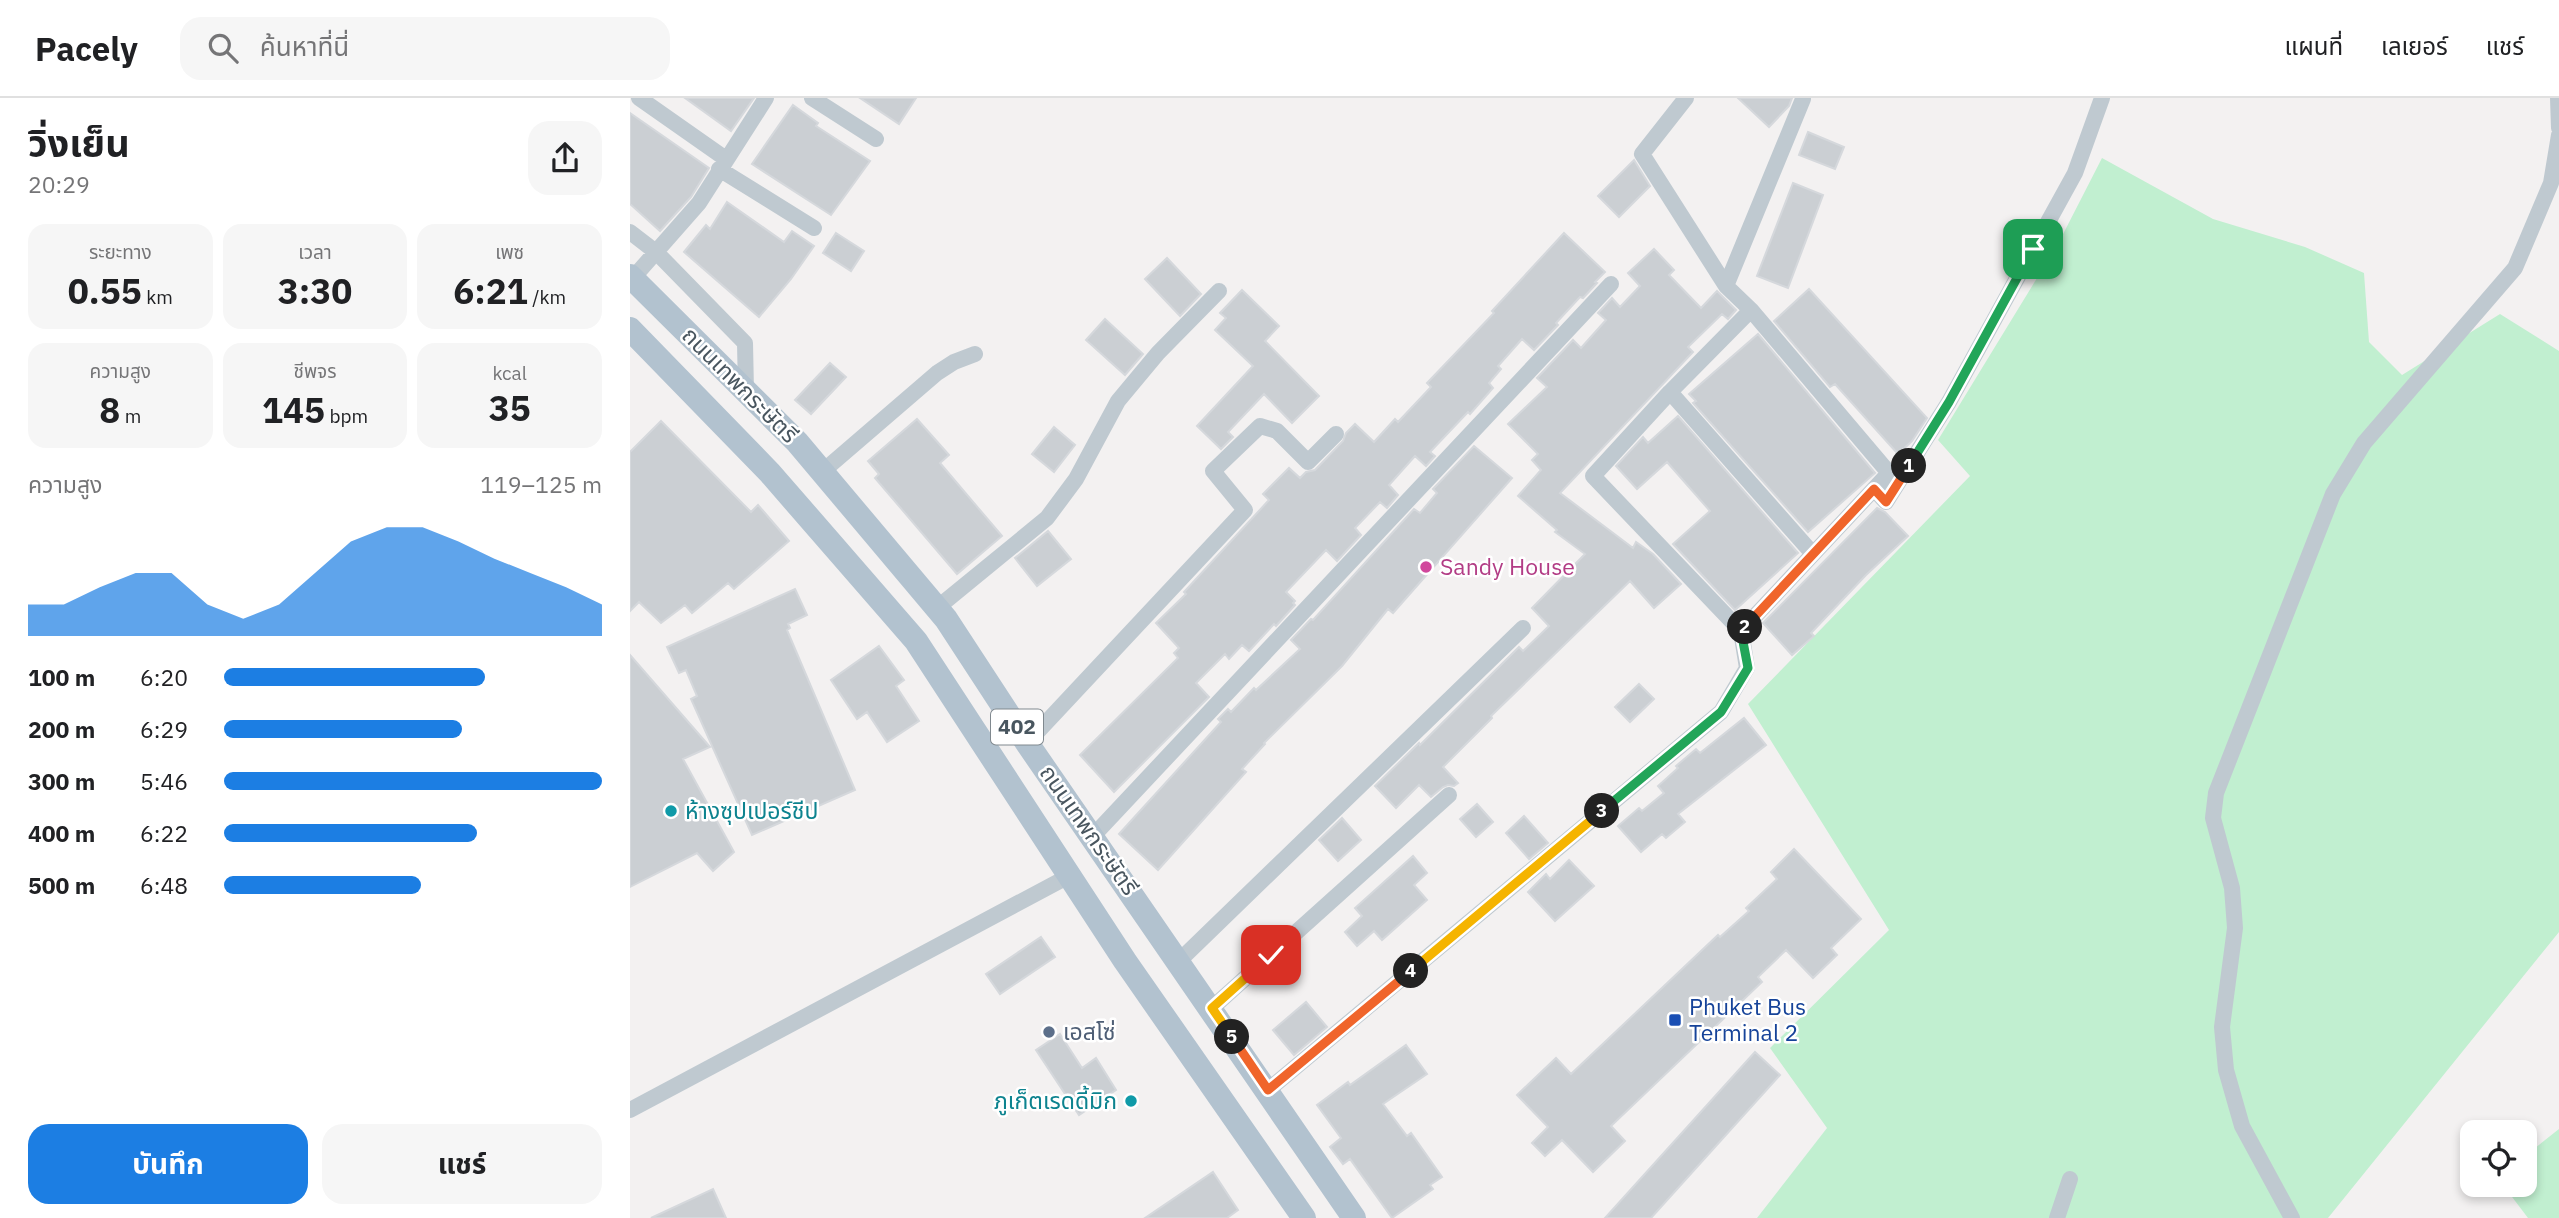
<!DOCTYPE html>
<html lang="th">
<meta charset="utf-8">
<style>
:root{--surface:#fff;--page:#f6f6f6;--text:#202124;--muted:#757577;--line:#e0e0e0;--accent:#1c7ee3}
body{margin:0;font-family:"IBM Plex Sans","Noto Sans Thai",sans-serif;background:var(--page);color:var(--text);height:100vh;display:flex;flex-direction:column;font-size:26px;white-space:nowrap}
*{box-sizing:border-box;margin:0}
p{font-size:23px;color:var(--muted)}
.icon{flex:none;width:38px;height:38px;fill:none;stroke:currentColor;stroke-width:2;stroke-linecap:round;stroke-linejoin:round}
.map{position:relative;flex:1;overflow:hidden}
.panel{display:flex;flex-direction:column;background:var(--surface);width:630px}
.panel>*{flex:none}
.buttons{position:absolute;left:1830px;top:1022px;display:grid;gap:14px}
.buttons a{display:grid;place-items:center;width:77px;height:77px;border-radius:14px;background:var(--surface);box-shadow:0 4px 10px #0003;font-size:35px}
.pin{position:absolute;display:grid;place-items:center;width:60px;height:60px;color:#fff;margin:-30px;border-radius:14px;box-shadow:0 4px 10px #0006}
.km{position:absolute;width:35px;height:35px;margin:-18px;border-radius:50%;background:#222;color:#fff;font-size:19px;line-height:35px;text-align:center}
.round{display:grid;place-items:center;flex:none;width:74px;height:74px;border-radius:21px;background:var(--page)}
.headline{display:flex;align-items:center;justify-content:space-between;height:119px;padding:0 28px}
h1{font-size:38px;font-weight:700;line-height:52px}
.metrics{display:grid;grid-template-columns:repeat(3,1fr);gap:10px;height:119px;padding:7px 28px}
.metrics div{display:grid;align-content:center;border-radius:18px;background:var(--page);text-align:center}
.metrics b{font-size:35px;font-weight:700}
.metrics small{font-size:19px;font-weight:400}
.metrics p{font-size:19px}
.chart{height:196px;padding:14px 28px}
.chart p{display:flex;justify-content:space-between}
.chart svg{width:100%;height:126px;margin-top:7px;fill:var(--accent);opacity:.7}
.cta{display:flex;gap:14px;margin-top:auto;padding:14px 28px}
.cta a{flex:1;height:80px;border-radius:21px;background:var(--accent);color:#fff;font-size:28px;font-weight:700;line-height:80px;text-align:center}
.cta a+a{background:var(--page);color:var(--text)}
ul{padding:0 28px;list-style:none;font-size:23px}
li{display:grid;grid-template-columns:112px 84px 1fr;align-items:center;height:52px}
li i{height:18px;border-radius:9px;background:var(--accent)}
header{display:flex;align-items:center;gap:42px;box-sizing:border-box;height:98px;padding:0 35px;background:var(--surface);border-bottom:2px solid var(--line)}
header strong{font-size:33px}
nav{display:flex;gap:38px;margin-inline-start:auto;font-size:24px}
.search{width:490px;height:63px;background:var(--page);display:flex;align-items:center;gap:18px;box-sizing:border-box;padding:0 24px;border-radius:21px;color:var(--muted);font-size:26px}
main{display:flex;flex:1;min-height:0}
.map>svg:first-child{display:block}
.green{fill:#c1efd0}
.building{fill:#cbcfd3;stroke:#d5d8dc;stroke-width:2}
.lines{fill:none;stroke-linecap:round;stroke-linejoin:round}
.minor{stroke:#bfc9d0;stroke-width:16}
.primary{stroke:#b2c2cf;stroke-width:24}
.split-1-casing{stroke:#fff;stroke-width:14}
.split-2-casing{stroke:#fff;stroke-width:14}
.split-3-casing{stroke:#fff;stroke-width:14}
.split-4-casing{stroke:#fff;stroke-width:14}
.split-5-casing{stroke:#fff;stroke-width:14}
.split-6-casing{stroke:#fff;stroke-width:14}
.split-1{stroke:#22a559;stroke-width:9}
.split-2{stroke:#f0652b;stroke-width:9}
.split-3{stroke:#22a559;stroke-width:9}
.split-4{stroke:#f5b400;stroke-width:9}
.split-5{stroke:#f0652b;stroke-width:9}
.split-6{stroke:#f5b400;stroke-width:9}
.hotel-dot{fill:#d1479c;stroke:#fff;stroke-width:2.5}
.culture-dot{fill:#0f9aa8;stroke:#fff;stroke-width:2.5}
.transit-dot{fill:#1a4fb4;stroke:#fff;stroke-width:2.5}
.service-dot{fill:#5c6f8a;stroke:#fff;stroke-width:2.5}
.labels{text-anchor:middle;stroke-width:5;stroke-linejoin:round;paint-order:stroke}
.shield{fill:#fff;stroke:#80898f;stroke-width:2}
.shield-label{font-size:21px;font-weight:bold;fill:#49565f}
.street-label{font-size:23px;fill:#49565f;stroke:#fff}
.hotel-label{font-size:23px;fill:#b23c85;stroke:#fff;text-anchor:start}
.culture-label{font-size:23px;fill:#0d838f;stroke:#fff;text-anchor:start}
.transit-label{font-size:23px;fill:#164399;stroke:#fff;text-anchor:start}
.service-label{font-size:23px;fill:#4e5e75;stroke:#fff;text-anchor:start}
</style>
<header>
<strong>Pacely</strong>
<div class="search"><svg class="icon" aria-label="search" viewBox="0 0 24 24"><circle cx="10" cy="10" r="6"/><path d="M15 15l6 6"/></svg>ค้นหาที่นี่</div>
<nav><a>แผนที่</a><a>เลเยอร์</a><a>แชร์</a></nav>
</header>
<main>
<section class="panel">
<div class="headline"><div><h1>วิ่งเย็น</h1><p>20:29</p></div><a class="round"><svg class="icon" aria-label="share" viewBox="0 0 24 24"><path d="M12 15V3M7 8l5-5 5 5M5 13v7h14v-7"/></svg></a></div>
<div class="metrics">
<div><p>ระยะทาง</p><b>0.55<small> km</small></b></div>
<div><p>เวลา</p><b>3:30</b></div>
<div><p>เพซ</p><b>6:21<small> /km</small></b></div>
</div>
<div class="metrics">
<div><p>ความสูง</p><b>8<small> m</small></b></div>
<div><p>ชีพจร</p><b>145<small> bpm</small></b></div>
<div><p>kcal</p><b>35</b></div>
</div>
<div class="chart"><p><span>ความสูง</span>119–125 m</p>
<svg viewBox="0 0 160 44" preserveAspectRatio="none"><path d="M0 44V33L10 33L20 27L30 22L40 22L50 33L60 38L70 33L80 22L90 11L100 6L110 6L120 11L130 17L140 22L150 27L160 33V44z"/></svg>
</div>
<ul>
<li><b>100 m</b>6:20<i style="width:69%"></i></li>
<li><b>200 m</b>6:29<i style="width:63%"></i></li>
<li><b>300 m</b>5:46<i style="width:100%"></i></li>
<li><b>400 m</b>6:22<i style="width:67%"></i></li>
<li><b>500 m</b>6:48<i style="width:52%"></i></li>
</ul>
<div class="cta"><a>บันทึก</a><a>แชร์</a></div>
</section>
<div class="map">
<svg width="1929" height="1120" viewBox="0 0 1929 1120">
<rect width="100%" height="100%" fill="#f3f1f1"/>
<path class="green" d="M1472 60 1583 121 1675 149 1734 175 1739 244 1772 277 1870 216 1929 253V834L1698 1120H1127L1197 1030 1140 950 1259 832 1118 606 1340 378 1308 342 1429 144Z
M1929 1031V1120H1898L1873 1087H1895V1058Z"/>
<path class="building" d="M55 0H124L101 33Z
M230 0H286L269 26Z
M1108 0H1162L1159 8 1139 29Z
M163 7 188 25 186 28 240 63 201 117 122 66Z
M0 15 79 70 61 99 30 133 0 106Z
M1178 34 1214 49 1205 71 1169 57Z
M1004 62 1020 88 989 119 968 98Z
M1163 85 1193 97 1158 190 1127 178Z
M97 104 154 144 162 133 184 148 161 181 129 219 54 154 76 127 80 131Z
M206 135 234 153 221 173 193 155Z
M934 135 975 174 965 184 967 185 953 200 950 199 926 225 928 227 904 252 892 241 868 268 871 271 859 285 863 290 840 316 838 314 800 354 805 358 796 368 785 358 759 387 768 397 757 410 750 404 725 430 731 437 707 463 696 452 656 494 665 503 663 505 665 507 646 528 644 526 619 553 612 547 599 561 595 556 566 585 579 599 484 694 450 657 548 560 544 555 549 550 526 525 556 496 554 494 639 402 633 396 659 370 670 380 676 374 685 372 713 343 716 335 725 326 744 344 765 321 768 324 801 289 797 285 864 215 862 213Z
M1024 151 1044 172 1039 177 1071 210 1087 193 1106 212 1098 221 1092 216 1058 249 1063 254 930 395 1003 450 1006 444 1023 456 1051 486 1024 510 1000 483 861 618 862 620 813 669 828 685 824 688 818 687 813 689 801 699 789 687 766 710 745 688 789 645 790 647 889 549 893 553 919 528 902 510 955 456 925 434 927 432 888 398 911 372 902 362 908 356 878 326 917 289 907 280 943 242 951 250 976 222 968 215 982 200 990 209 1010 188 998 175Z
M537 160 571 196 550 218 515 181Z
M1179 191 1297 320 1282 343 1268 356 1205 286 1200 289 1144 223Z
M612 192 649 228 635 243 689 298 662 325 634 296 598 334 603 339 591 351 567 328 623 268 585 232 596 220 590 215Z
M475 221 513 256 495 277 456 242Z
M1128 236 1245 375 1178 434 1063 305 1066 303 1059 296Z
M200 265 216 279 181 316 165 302Z
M1048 318 1168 455 1105 512 1043 446 1080 413 1037 364 1007 391 986 368 1013 339 1018 345Z
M287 321 319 357 310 365 372 438 327 476 245 380 249 376 238 363Z
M31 323 121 414 128 407 159 443 104 491 98 485 62 515 55 507 31 525 9 504 0 513V354Z
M424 329 445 347 424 374 402 356Z
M844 348 882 380 763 515 758 511 712 568 634 645 635 646 612 671 616 674 528 772 489 736 591 624 588 621 598 611 601 614 624 590 626 592 670 551 661 542 681 521 683 522 784 411 790 415 807 395 803 391Z
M1247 410 1255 414 1278 438 1236 477 1181 535 1184 538 1162 557 1133 525Z
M418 433 441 461 407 488 385 460Z
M165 491 177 517 158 526 160 530 157 532 225 692 122 737 61 601 67 598 56 572 49 575 37 549Z
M249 548 274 582 266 588 289 623 257 644 237 614 227 621 201 582Z
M0 557 80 649 53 661 104 754 83 773 67 755 0 789Z
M1009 586 1024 601 1000 624 985 609Z
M1114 620 1136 647 1048 716 1055 724 1036 740 1032 736 1011 754 988 728 1009 710 1012 713 1034 695 1028 688 1048 670 1046 668 1066 651 1070 655Z
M847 706 863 724 846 739 830 721Z
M894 718 918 745 899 761 876 735Z
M712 720 731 742 708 763 689 742Z
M1164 751 1231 821 1201 850 1207 857 1183 880 1156 852 1128 879 1132 884 981 1028 995 1043 963 1074 932 1042 915 1058 902 1045 918 1029 887 997 926 960 941 976 1088 837 1090 839 1119 813 1116 810 1147 781 1141 774Z
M783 758 797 775 784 787 797 802 752 842 744 833 727 848 715 834 732 818 725 810Z
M939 762 964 788 925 823 898 794 916 776 920 781Z
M411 839 425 859 370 896 356 876Z
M676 904 697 929 664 957 643 932Z
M430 936 452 970 466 960 486 992 449 1017 406 952Z
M776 947 797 976 753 1006 777 1038 781 1035 812 1079 800 1087 803 1091 762 1120 720 1061 713 1066 700 1049 711 1040 687 1007 718 984 720 987Z
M1125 954 1150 977 1021 1120H975Z
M583 1074 608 1112 597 1120H515Z
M83 1091 96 1120H21Z"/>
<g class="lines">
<path class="minor" d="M9 0 96 61
M182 0 246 41
M1056 0 1012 56 1096 188 1121 212 1259 375 1111 533
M1928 0 1929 30
M89 71 184 130
M0 134 26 154 115 245 116 293
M3 180 69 105 136 0
M1096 188 1173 1
M1040 294 1183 456
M192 374 307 275 324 264 345 256
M1244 391 1256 404 1319 304 1445 75 1472 0
M307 510 417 420 446 381 488 303 528 255 589 193
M397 645 615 412 583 373 630 328 647 333 678 364 706 336
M463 738 981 186
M549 863 893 530
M582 910 819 697
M638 992 1091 614 1117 570 1111 533 963 378 1040 294 1121 212
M0 1012 439 778
M1427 1120 1440 1081
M1662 1120 1612 1028 1596 972 1592 929 1605 830 1602 790 1583 720 1586 695 1703 396 1734 345 1885 170 1921 85 1929 37"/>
<path class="primary" d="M0 178 167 344 316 521 397 645 724 1120
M0 231 140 375 286 543 495 863 674 1120"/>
</g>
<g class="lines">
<defs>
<path id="split-1" d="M1279 368 1319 304 1403 151"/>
<path id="split-2" d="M1115 529 1244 391 1256 404 1279 368"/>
<path id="split-3" d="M972 713 1091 614 1118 570 1111 533 1115 529"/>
<path id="split-4" d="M781 873 972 713"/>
<path id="split-5" d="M602 939 638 992 781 873"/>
<path id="split-6" d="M602 939 582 910 641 857"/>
</defs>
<use href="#split-1" class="split-1-casing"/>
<use href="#split-2" class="split-2-casing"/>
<use href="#split-3" class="split-3-casing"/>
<use href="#split-4" class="split-4-casing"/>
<use href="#split-5" class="split-5-casing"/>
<use href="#split-6" class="split-6-casing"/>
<use href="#split-1" class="split-1"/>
<use href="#split-2" class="split-2"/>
<use href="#split-3" class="split-3"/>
<use href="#split-4" class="split-4"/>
<use href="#split-5" class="split-5"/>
<use href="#split-6" class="split-6"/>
</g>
<circle class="hotel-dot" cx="796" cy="469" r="7"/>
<g class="culture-dot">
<circle cx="41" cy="713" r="7"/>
<circle cx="501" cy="1003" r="7"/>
</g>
<rect class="transit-dot" x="1038" y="915" width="14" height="14" rx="3.5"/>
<circle class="service-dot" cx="419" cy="934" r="7"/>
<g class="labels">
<rect class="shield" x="361" y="611.5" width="52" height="35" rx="5"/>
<g class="shield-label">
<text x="387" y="636">402</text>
</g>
<g class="street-label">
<text transform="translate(110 287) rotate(45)" y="8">ถนนเทพกระษัตรี</text>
<text transform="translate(459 732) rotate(55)" y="8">ถนนเทพกระษัตรี</text>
</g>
<g class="hotel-label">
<text x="810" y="477">Sandy House</text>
</g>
<g class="culture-label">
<text x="55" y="721">ห้างซุปเปอร์ชีป</text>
<text x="487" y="1011" text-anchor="end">ภูเก็ตเรดดี้มิก</text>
</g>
<g class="transit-label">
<text x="1059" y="917">Phuket Bus<tspan x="1059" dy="26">Terminal 2</tspan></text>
</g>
<g class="service-label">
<text x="433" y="942">เอสโซ่</text>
</g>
</g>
</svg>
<div class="buttons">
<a><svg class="icon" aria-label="locate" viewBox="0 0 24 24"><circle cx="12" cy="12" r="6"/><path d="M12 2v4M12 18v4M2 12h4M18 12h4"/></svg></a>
</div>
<div class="pin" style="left:1403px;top:151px;background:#1e9e55"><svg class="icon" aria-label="arrive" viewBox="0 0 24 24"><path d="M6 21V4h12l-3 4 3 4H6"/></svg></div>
<div class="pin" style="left:641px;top:857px;background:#d93025"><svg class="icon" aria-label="check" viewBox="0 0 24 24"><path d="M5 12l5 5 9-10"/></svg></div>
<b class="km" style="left:1279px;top:368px">1</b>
<b class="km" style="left:1115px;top:529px">2</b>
<b class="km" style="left:972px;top:713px">3</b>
<b class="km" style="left:781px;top:873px">4</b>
<b class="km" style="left:602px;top:939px">5</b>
</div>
</main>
